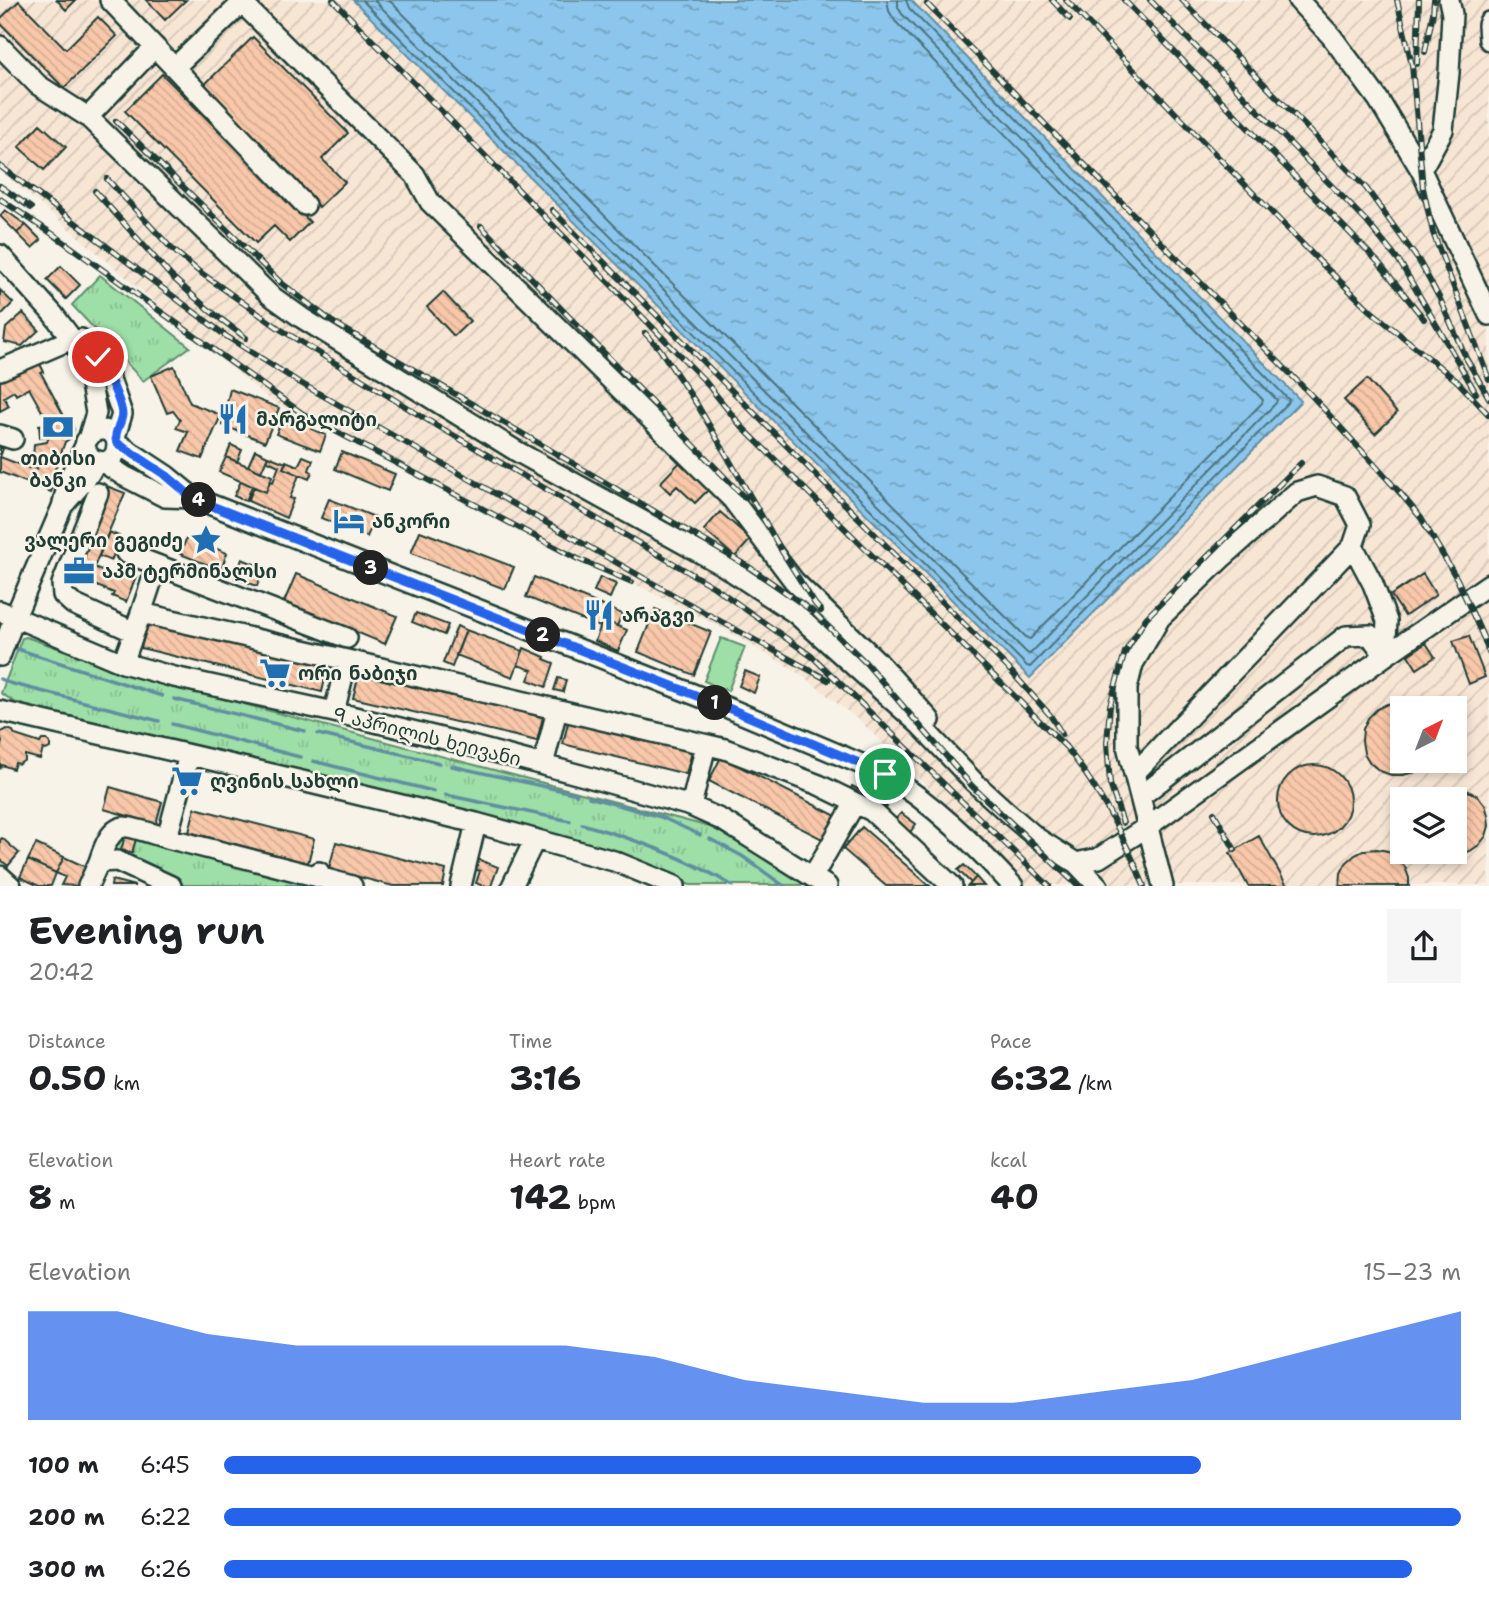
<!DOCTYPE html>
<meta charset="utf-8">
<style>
:root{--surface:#fff;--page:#f6f6f6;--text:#202124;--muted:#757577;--accent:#2563eb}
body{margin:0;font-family:"Shantell Sans","Noto Sans Georgian",sans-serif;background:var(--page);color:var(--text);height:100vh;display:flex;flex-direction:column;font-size:26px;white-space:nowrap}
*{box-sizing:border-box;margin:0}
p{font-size:23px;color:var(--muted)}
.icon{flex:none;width:38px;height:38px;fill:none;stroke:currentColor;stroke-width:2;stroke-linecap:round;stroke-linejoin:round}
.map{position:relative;height:886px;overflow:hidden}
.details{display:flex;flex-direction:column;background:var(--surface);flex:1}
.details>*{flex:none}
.needle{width:46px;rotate:42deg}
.buttons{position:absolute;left:1390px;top:696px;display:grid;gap:14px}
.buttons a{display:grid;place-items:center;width:77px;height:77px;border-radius:0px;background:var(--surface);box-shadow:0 4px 10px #0003;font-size:35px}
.pin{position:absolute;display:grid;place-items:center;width:60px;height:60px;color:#fff;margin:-30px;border:4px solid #fff;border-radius:50%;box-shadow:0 2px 7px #0007}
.km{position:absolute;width:35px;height:35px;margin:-18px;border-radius:50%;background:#222;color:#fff;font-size:19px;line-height:35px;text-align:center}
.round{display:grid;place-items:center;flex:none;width:74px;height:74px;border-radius:0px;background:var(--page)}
.summary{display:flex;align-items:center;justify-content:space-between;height:119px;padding:0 28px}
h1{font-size:38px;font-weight:700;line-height:52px}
.stats{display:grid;grid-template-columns:repeat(3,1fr);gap:10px;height:119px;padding:7px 28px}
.stats div{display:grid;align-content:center}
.stats b{font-size:35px;font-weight:700}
.stats small{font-size:19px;font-weight:400}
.stats p{font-size:19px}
.chart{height:196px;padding:14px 28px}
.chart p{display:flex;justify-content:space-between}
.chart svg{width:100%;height:126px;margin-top:7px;fill:var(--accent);opacity:.7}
ul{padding:0 28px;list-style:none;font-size:23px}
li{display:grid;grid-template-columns:112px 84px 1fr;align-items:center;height:52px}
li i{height:18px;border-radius:9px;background:var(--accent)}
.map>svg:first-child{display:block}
.industrial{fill:url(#industrial-furrows);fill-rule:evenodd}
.grass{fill:#9edea7;stroke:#5e8e6e;stroke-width:2}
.park{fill:url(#park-tufts);stroke:#5e8e6e;stroke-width:2}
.water{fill:url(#water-ripples);stroke:#608fa2;stroke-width:2}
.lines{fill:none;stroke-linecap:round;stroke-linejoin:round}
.shore{stroke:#4b747e;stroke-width:2}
.stream{stroke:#608fa2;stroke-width:3.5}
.building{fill:url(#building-back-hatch);stroke:#1f3d34;stroke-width:2}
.minor-casing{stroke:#1f3d34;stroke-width:24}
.minor{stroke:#f7f3e8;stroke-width:19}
.rail-casing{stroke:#1f3d34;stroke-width:6}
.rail{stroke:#f7f3e8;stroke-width:3.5;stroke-dasharray:10;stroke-linecap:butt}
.route-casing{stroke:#fff;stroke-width:14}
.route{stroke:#2563eb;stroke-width:9}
.labels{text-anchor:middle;stroke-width:5;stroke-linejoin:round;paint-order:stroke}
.poi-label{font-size:19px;font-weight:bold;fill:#1f3d34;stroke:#f7f3e8;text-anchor:start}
.street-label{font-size:19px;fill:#1f3d34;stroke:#f7f3e8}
</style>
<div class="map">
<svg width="1489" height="886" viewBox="0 0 1489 886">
<defs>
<pattern id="industrial-furrows" width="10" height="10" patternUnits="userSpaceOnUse" patternTransform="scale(1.75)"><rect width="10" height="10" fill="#f8e6d5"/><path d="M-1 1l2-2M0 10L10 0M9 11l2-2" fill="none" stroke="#d4c6b7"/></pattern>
<pattern id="park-tufts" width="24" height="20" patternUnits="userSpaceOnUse" patternTransform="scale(1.75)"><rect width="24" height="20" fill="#9edea7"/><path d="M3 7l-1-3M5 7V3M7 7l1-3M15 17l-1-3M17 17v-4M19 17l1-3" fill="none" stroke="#88bf90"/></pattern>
<pattern id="water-ripples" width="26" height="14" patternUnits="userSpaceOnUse" patternTransform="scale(1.75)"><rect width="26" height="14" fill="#8cc6ec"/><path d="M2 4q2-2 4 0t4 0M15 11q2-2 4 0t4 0" fill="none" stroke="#72a2c0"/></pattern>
<pattern id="building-back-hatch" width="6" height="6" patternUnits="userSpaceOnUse" patternTransform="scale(1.75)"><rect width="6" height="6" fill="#f9c7a9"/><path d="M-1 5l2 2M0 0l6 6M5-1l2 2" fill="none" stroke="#d5ac92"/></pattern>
</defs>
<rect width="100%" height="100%" fill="#f7f3e8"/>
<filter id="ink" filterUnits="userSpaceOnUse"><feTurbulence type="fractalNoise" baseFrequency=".0143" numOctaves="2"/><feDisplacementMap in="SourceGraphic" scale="14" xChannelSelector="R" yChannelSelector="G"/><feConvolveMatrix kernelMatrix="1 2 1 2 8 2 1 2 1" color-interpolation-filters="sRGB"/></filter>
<g filter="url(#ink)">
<path class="industrial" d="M0 0H353L378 26 1300 401 911 0H1489V885H1026L959 817 861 722 800 674 722 628 271 401 0 170ZM1402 709H1454V761H1402ZM1402 800H1454V852H1402Z"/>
<path class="grass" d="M721 638 745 647 728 691 704 681Z"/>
<path class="park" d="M100 275 190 347 143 381 72 305Z
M26 637 141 677 710 827 758 851 805 885H690L618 859 176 747 16 703 1 693 22 638Z
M125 834 330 885H183L107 853Z"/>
<path class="water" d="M353 0H911L1301 401 1030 678Z"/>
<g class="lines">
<path class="shore" d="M362 0 1027 666 1030 667 1288 403 1289 400 909 8 906 0
M374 0 1027 653 1030 654 1276 403 1277 400 902 14 898 7V0
M389 0 1027 638 1030 639 1262 403 1263 400 895 21 889 11 887 0"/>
<path class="stream" d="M11 647 162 696
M0 679 9 683 159 721
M174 699 305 731
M172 724 300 757
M318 734 439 763
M313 761 433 791
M452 766 577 794
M446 795 570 821
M589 797 661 817 700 835
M582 824C634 839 686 857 733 886
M710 839 742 856 784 886"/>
</g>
<path class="building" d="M57 0H76L66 10Z
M146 0H186L165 20Z
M19 1 66 49 98 17 117 36 64 88 0 23V19Z
M253 37 348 133 322 159 345 182 319 207 201 88Z
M162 74 310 222 290 242 274 226 256 243 125 111Z
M40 124 66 147 44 170 19 147Z
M5 210 26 225 17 233 0 216Z
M26 225 41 240 32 248 17 233Z
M61 266 80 285 66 299 47 280Z
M0 290 13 303 0 316Z
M443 292 470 321 454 336 427 307Z
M23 313 39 330 22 346 4 342 6 328Z
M37 358 44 372 41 373 64 416 71 421 74 429 72 437 65 442 53 475 57 477 51 492 0 472V447L3 449 0 457 29 468 30 466 37 469 40 461 33 458 34 444 47 442 49 436 40 437 39 425 49 424 29 388 16 395 14 391 4 397 9 406 0 411V380Z
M174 366 190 403 221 415 202 459 180 451 188 432 176 428 180 420 173 411 167 413 151 376Z
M1367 379 1397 413 1375 434 1344 400Z
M230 389 279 408 265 442 222 425Z
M284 415 312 426 311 429 326 435 320 451 276 434Z
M231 445 242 450 237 462 226 457Z
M255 450 268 456 261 472 248 466Z
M342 452 395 474 388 491 335 469Z
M268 456 286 463 283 468 299 475 290 498 294 499 286 518 248 501 254 487 266 492 270 481 273 482 279 466 266 460Z
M303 456 313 460 309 470 312 472 309 479 283 468 286 461 298 466Z
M226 457 272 476 266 492 219 472Z
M681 461 713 485 695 503 677 486 670 493 660 483Z
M241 481 252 486 246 501 234 496Z
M104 485 125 493 94 567 122 579 124 573 136 577 126 602 112 596 114 593 80 579 78 583 73 580 75 556Z
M329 499 375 517 367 537 321 518Z
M720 512 751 539 735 557 704 530Z
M420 531 514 567 505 589 411 553Z
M109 532 121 537 111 561 99 556Z
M187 537 227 553 221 570 180 554Z
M242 559 264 568 257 586 235 578Z
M296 574 397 616 385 644 284 602Z
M1423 574 1436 595 1405 616 1391 595Z
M534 577 608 608 600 627 526 597Z
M600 577 616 584 610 598 594 591Z
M608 608 622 614 617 626 603 620Z
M655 609 711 632 694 675 638 652Z
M416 613 448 625 444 635 412 622Z
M603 620 627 630 618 651 595 641Z
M148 622 328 666 322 692 141 648Z
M457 626 466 630 452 667 443 663Z
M466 630 523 651 513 677 456 655Z
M1469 636 1485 677 1469 684 1453 641Z
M1426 643 1435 657 1417 669 1408 655Z
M524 648 545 657 544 659 554 663 546 687 528 680 532 670 518 665Z
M745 671 760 677 754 693 739 686Z
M359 674 543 717 537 741 353 698Z
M558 678 566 680 563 692 554 690Z
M1400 702 1411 705 1419 709H1402V761H1427L1415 772 1403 775H1391L1380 771 1370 763 1364 753 1362 741 1363 729 1368 718 1377 709 1387 704Z
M569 718 693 748 686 774 563 744Z
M7 729 13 731 15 735 40 743 42 740H47L50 743V748L46 750 43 749 40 759 25 755V760L19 764 15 763 13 769 2 765 0 769V749L2 742 0 736 1 732Z
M721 757 838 817 826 841 709 781Z
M1278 801a36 36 0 1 1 72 0a36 36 0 1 1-72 0Z
M852 786 875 798 887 807 881 816 847 796Z
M110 787 162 802 156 824 104 809Z
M1458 788 1468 791 1478 796 1485 805 1488 815 1489 826 1486 836 1479 845 1470 851 1460 854 1445 852H1454V800H1431L1437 794 1447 790Z
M195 808 314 839 308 863 189 832Z
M901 813 916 824 908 835 892 823Z
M862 827 930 886H886L843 849Z
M125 836 136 839 132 853 121 850Z
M1259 836 1287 886H1248L1230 853Z
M2 838 19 853 8 866 0 859V840Z
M336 842 446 870 443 886H393L329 869Z
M36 844 64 857 56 873 28 860Z
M1377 849 1388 851 1398 858 1405 867 1409 878V886H1340L1341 873 1346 863 1355 855 1365 850Z
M64 857 86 867 77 886 61 885 65 877 56 873Z
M472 857 498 867 491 886H483L476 883 480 871 468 867Z
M28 860 56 873 51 886H39L20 877Z
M964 865 976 877 971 883 958 870Z
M976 877 984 886H968L971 883Z
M112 880 135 886H111Z"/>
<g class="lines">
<defs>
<path id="minor" d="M110 0 305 205
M1298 0 1332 37 1378 99 1421 170 1489 315
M242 3 415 175 430 202 732 499 794 581 878 662 930 720
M1489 22 1488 25 1489 40
M0 46 38 85 88 117 270 295 302 318 518 452 724 566 795 613 920 725 974 782 1008 813 1037 838 1076 863 1099 858 1147 827 1385 656 1489 584
M175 67 245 0
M88 117 155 47
M1421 170 1443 130 1449 73 1452 14 1449 0
M0 255 53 314 72 339 88 366 96 413 89 436
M81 339 98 357 109 376 122 414 115 437
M0 370 72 339
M0 435 13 439
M117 443 167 476 194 498
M103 462 124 476 165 497 194 498 721 705 885 774C934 804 974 844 1013 886
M98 493 62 584 63 595 73 604 134 632
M65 503 85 480 98 461
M126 553 347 638
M0 611 123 663 174 677 334 712 453 741 588 777 691 806 722 820 827 886
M140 616 157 565
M0 656 15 617 62 507 69 479 85 446 86 441 93 432C127 420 122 472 95 460 88 457 87 452 85 446
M347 660 725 749 819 785 872 811 952 886
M123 663 140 616 146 614 347 660 334 712
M0 711 302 781 476 823 614 861 675 886
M189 755 167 838 315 876 319 872
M543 765 557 710
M1134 774 1353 546 1360 525 1345 496 1317 486 1297 492 1223 557 1160 618 1133 664 1127 688V746L1163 886
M1140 797 1346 636 1370 635 1385 656 1387 621 1373 584 1353 546
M691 806 706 745
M99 862C103 850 109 829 124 827 129 826 160 836 167 838
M1076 863 1098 886
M0 876 11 886
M315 876 352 886
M813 876 855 803
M88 886 99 862 117 861 171 886
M461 886 476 823
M512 886 535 839"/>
</defs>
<use href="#minor" class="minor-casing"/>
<use href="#minor" class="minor"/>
<defs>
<path id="rail" d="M333 0 704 380 741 426 1066 747C1099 789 1124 836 1144 886
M1052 0 1070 19
M1066 0 1320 262 1371 311 1457 381 1489 415
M1124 0 1379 263 1424 319
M1150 0 1367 222 1401 264 1476 393
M1182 0 1366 188 1419 261 1440 299 1466 358 1489 398
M1397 0 1412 65 1423 188 1433 233 1489 379
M927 4 1312 396 1401 494 1421 518 1457 579 1484 639 1489 653
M1425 52 1433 13 1434 0
M1417 64 1419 0
M116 121 280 282 331 321 749 567 811 610 865 662 972 786 1078 886
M0 166 226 336 297 381 700 610 828 680
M107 179 171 248 197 270 280 329 424 418 714 587 814 658 1049 886
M0 186 31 208
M95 191 171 276 209 310 246 338
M0 199 57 237 303 414 578 559 632 582
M552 210 1008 668 1050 715 1062 734
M481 226 745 498
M645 333 659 348 698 406 786 558
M781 550 815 604 821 611
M1214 813 1235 850
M1123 823 1110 784 1107 743 1110 705 1125 652 1146 618 1301 463"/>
</defs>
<use href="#rail" class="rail-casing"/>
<use href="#rail" class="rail"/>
</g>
</g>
<g class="lines" filter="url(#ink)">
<defs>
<path id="route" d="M98 357C105 368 122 403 122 415 121 425 113 432 117 443L167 476 194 499 721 705 885 774"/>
</defs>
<use href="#route" class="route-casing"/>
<use href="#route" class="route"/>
</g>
<defs>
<symbol id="restaurant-bare" viewBox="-9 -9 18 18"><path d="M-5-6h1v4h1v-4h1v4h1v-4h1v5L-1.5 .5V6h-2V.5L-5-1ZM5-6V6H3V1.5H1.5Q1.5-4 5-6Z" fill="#1f6fb2" stroke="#f7f3e8" stroke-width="2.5" paint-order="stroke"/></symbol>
<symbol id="bank-bare" viewBox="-9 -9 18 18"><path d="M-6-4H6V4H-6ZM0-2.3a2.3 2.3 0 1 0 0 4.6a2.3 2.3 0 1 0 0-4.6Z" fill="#1f6fb2" stroke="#f7f3e8" stroke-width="2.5" paint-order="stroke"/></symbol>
<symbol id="hotel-bare" viewBox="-9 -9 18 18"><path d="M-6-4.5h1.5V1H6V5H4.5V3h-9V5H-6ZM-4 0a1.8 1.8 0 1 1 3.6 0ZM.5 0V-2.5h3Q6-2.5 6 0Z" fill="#1f6fb2" stroke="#f7f3e8" stroke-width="2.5" paint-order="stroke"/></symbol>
<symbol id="sight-bare" viewBox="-9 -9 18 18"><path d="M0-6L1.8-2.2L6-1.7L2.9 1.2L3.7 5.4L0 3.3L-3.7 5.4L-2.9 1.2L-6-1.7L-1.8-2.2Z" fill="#1f6fb2" stroke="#f7f3e8" stroke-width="2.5" paint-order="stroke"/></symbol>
<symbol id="office-bare" viewBox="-9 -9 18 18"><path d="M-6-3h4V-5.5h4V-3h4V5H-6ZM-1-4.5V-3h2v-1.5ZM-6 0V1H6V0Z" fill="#1f6fb2" stroke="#f7f3e8" stroke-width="2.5" paint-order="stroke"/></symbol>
<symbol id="supermarket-bare" viewBox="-9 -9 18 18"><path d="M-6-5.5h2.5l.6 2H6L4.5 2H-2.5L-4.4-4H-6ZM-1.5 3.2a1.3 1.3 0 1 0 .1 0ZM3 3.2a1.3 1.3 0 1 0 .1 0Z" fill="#1f6fb2" stroke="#f7f3e8" stroke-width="2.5" paint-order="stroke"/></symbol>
</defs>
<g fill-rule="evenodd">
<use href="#restaurant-bare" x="211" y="397" width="44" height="44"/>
<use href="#bank-bare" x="36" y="405" width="44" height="44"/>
<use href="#hotel-bare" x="327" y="499" width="44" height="44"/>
<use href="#sight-bare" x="184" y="518" width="44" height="44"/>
<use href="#office-bare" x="57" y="549" width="44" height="44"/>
<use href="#restaurant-bare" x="577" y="593" width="44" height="44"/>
<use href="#supermarket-bare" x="253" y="651" width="44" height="44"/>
<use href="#supermarket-bare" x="165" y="759" width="44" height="44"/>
</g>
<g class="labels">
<g class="poi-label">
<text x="256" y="426">მარგალიტი</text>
<text x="58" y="465" text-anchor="middle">თიბისი<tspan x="58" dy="22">ბანკი</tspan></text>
<text x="372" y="528">ანკორი</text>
<text x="183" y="547" text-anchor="end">ვალერი გეგიძე</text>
<text x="102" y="578">აპმ ტერმინალსი</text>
<text x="622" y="622">არაგვი</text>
<text x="298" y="680">ორი ნაბიჯი</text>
<text x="210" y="788">ღვინის სახლი</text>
</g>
<g class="street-label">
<text transform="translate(427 736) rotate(14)" y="7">9 აპრილის ხეივანი</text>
</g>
</g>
</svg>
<div class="buttons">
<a><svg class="needle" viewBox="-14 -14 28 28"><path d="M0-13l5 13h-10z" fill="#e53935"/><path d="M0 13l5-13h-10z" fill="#757577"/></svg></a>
<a><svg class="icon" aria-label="layers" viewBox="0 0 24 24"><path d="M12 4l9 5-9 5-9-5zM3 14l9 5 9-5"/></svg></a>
</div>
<div class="pin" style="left:885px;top:774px;background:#1e9e55"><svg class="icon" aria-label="arrive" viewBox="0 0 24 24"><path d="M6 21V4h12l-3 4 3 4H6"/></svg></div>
<div class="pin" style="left:98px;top:357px;background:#d93025"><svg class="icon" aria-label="check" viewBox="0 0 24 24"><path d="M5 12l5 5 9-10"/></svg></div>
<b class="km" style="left:715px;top:703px">1</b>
<b class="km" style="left:543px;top:635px">2</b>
<b class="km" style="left:371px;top:568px">3</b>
<b class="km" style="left:199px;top:500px">4</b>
</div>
<section class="details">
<div class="summary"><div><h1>Evening run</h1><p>20:42</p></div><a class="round"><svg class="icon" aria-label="share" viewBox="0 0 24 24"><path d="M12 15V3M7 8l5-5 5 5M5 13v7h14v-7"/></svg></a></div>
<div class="stats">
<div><p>Distance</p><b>0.50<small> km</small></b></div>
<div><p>Time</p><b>3:16</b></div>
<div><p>Pace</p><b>6:32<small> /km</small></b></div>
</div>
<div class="stats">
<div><p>Elevation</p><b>8<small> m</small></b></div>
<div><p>Heart rate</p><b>142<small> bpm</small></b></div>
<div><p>kcal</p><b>40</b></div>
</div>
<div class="chart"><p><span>Elevation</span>15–23 m</p>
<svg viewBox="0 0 160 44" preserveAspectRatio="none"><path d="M0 44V6L10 6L20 14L30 18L40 18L50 18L60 18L70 22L80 30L90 34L100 38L110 38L120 34L130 30L140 22L150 14L160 6V44z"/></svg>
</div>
<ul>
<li><b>100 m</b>6:45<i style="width:79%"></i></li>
<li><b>200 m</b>6:22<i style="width:100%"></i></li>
<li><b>300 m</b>6:26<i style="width:96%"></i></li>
</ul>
</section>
